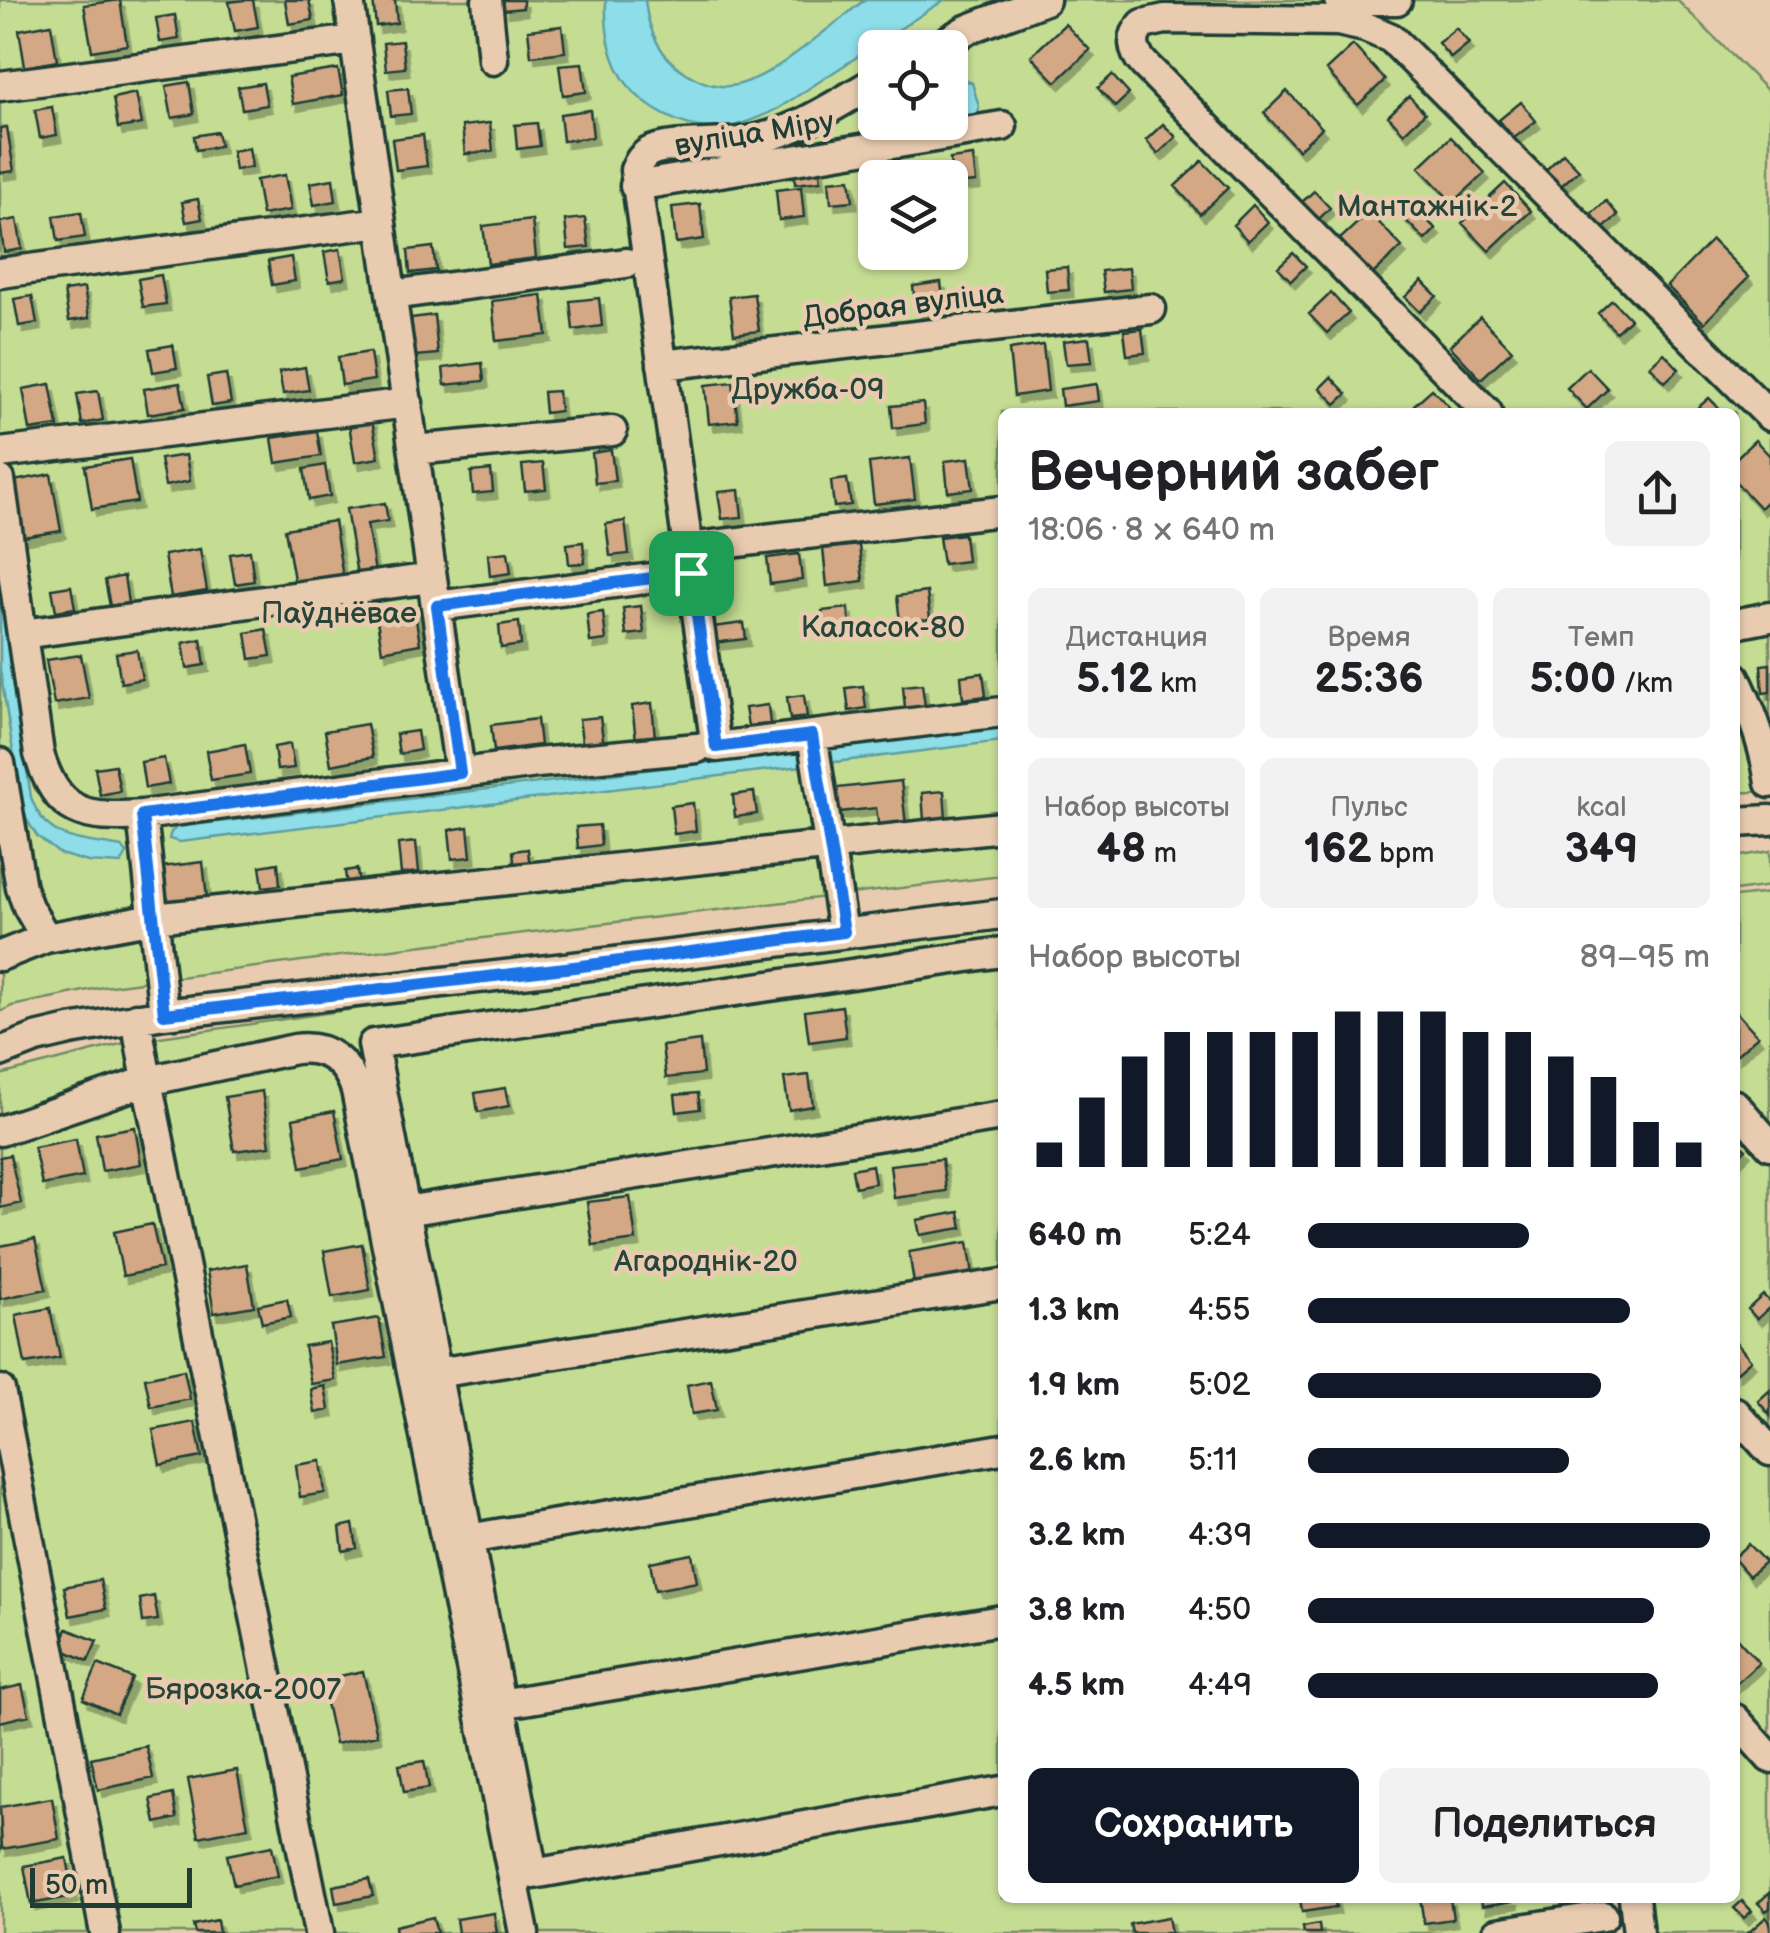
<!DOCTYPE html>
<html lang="ru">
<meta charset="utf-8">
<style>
:root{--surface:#fff;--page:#f2f2f2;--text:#202124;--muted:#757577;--accent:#111827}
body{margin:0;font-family:"Balsamiq Sans",sans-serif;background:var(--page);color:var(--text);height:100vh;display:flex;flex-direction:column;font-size:38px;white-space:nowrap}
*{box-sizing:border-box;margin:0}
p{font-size:32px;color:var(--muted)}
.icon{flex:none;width:55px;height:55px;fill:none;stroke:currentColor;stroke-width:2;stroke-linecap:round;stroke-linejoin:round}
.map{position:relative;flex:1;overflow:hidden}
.side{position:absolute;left:998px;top:408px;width:742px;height:1495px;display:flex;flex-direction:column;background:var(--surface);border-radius:15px;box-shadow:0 2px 8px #0004}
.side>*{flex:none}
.fabs{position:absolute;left:858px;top:30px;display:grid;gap:20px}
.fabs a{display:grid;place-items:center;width:110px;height:110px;border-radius:15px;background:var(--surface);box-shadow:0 2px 8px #0004;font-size:50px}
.scale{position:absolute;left:30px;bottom:25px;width:162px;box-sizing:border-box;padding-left:10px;border:5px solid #1f3d34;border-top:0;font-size:28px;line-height:35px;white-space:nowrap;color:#1f3d34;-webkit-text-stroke:8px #e9ccb0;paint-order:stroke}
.pin{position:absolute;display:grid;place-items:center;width:85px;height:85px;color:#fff;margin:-42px;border-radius:20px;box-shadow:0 5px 15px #0006}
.round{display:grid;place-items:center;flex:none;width:105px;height:105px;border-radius:15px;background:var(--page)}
.summary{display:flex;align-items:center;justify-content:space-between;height:170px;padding:0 30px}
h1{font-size:55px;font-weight:700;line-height:75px}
.stats{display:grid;grid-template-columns:repeat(3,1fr);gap:15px;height:170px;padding:10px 30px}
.stats div{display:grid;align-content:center;border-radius:15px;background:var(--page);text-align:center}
.stats b{font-size:42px;font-weight:700}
.stats small{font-size:28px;font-weight:400}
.stats p{font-size:28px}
.chart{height:280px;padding:20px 30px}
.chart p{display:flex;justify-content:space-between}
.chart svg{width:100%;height:180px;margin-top:10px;stroke:var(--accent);stroke-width:6}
.cta{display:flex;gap:20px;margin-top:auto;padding:20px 30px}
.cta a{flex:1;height:115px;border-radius:15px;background:var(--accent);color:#fff;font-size:40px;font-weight:700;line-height:115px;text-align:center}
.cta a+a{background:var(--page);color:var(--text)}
ul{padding:0 30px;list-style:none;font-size:32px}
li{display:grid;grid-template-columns:160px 120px 1fr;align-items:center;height:75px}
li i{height:25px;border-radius:12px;background:var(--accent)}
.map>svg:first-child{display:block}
.green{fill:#c5dd93;stroke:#728d64;stroke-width:2.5;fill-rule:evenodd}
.water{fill:#8ddee8;stroke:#619ea0;stroke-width:2.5}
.building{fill:#d4a885;stroke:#1f3d34;stroke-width:2.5;filter:url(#shadow)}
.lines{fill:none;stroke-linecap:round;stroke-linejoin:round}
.minor-casing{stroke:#1f3d34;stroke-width:35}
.minor{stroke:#e9ccb0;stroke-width:28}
.route-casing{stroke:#fff;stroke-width:20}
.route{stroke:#1a73e8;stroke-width:12}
.labels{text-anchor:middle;stroke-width:9;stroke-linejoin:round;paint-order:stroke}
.street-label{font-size:30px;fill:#1f3d34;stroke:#e9ccb0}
.park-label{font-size:30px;fill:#274539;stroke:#e9ccb0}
</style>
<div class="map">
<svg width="1770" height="1933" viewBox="0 0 1770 1933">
<defs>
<filter id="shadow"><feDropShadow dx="4.5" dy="7" stdDeviation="0" flood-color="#0004"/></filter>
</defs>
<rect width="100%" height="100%" fill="#e9ccb0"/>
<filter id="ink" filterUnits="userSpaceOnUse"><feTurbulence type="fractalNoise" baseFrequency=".01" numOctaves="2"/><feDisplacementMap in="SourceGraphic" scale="20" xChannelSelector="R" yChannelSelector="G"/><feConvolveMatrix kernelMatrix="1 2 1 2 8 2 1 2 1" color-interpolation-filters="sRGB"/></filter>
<g filter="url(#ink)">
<path class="green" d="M0 0H1677L1770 93V791L1735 793V412H1002V876L408 947 103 987 12 1006 0 1012ZM875 48H950V122H875ZM875 178H950V252H875Z
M1770 851V886L1735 891V857Z
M1770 893V1933H1631L1627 1898H1735V897Z
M1002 924V1898H1582L1587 1933H0V1075L132 1041 551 981Z"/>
<path class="water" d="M606 0H645C648 29 659 56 685 72 695 79 708 85 721 86 760 89 810 41 841 19 848 14 858 3 866 0 877 0 929 0 944 0L779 108C763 116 746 124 728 127 687 134 636 107 618 69 608 48 605 23 606 0Z
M953 74 972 83 979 107 977 118 950 121V75Z
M0 593 31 797C47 844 83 839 122 847L127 853 121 864 88 862 60 854 37 836 23 814 0 670Z
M1002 727V741L827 763 826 748Z
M801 751 804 754 805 761 802 766 180 842 169 839 171 832 177 827Z"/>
<path class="building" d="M120 0 127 45 92 51 84 5Z
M244 0H253L258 27 235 31 229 2Z
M285 0H309L313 20 289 24Z
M373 0H395L397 23 376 26Z
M503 0H523V8L504 10Z
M175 15 179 39 160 42 156 18Z
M51 24 57 61 25 67 19 30Z
M1065 24 1090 50 1056 82 1031 56Z
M562 26 565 52 531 56 528 30Z
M1456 28 1469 43 1451 58 1438 43Z
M402 41 405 68 386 70 383 43Z
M1353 45 1385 80 1358 105 1326 70Z
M582 63 586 92 563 95 559 65Z
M338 69 343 95 293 104 288 77Z
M1112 75 1129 94 1115 107 1098 88Z
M189 82 194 114 172 118 166 86Z
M263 83 267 105 242 109 238 87Z
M408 88 411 114 391 116 388 90Z
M1287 91 1322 128 1298 150 1264 113Z
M136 93 142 124 118 128 113 98Z
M1409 96 1425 113 1404 133 1388 116Z
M1521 102 1536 121 1514 138 1499 120Z
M52 107 57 135 40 138 35 110Z
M590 110 593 137 563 141 560 114Z
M490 123 493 151 465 154 462 126Z
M537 123 540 146 517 149 515 125Z
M1163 124 1176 137 1158 154 1146 140Z
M7 127 14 171 0 173V128Z
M217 132 220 146 196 150 194 136Z
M423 135 427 166 396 170 392 139Z
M1451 137 1485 173 1453 203 1419 167Z
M249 148 252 167 235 170 232 151Z
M1563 153 1579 170 1561 186 1546 170Z
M973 156 976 182 953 184 950 159Z
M1202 161 1228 188 1200 214 1175 186Z
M819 164 821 181 795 184 794 167Z
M915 165 916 178H894L892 168Z
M285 175 291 210 262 215 256 180Z
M333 179 336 201 314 205 310 183Z
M850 179 853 201 831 203 829 181Z
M1505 183 1531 211 1489 251 1462 223Z
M801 187 804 217 779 220 776 190Z
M1314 191 1330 208 1319 219 1302 202Z
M198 199 202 219 186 222 182 202Z
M1606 201 1618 215 1603 229 1590 215Z
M1410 203 1436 229 1425 240 1399 213Z
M700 204 704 239 676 243 672 207Z
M1253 205 1268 222 1248 241 1233 225Z
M81 212 85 237 58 241 54 216Z
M1369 212 1402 247 1373 274 1340 239Z
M585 218 589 247 568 249 565 220Z
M17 219 22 249 4 252 0 222Z
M532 220 536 258 488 264 483 226Z
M1712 240 1749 277 1704 323 1667 286Z
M433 247 436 270 410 273 408 250Z
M340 249 345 278 329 281 324 252Z
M1293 253 1306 266 1291 281 1278 267Z
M291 257 295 281 272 285 268 261Z
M1067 267 1069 290 1047 292 1045 269Z
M1129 268 1131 289 1104 292 1101 271Z
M161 275 166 304 143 307 138 279Z
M1422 281 1437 296 1420 312 1405 297Z
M941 282 944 308 916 312 913 286Z
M84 288 89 318 69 321 64 291Z
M1331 293 1349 313 1327 333 1309 314Z
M754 294 759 331 734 334 729 297Z
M542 295 547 335 496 341 492 301Z
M32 296 37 323 19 326 14 299Z
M599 298 602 326 573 330 570 301Z
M1612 300 1630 319 1616 332 1598 313Z
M434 315 438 354 415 356 411 318Z
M1480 317 1512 350 1481 379 1450 346Z
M1142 329 1145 353 1127 355 1124 331Z
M1089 338 1092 362 1066 364 1063 341Z
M173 345 177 368 153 372 149 349Z
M1043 345 1048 391 1014 396 1009 350Z
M370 352 374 380 342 385 338 357Z
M1664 353 1679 369 1665 382 1650 366Z
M482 363 484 381 445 385 443 368Z
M305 367 309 390 283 394 279 372Z
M1588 368 1608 389 1587 409 1567 388Z
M226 374 231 403 212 406 207 377Z
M1331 377 1347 394 1336 404 1320 388Z
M733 382 738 421 709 424 705 385Z
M180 383 185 408 148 414 144 389Z
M50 384 58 426 30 430 23 389Z
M1097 384 1099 401 1062 406 1060 389Z
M1432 389 1449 407 1443 412H1422L1414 405Z
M98 391 103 420 82 424 77 394Z
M558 391 560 411 545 413 543 392Z
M1709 398 1723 412H1693Z
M923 403 925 424 893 428 891 406Z
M372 420 379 458 355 462 349 424Z
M317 431 321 456 276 463 272 438Z
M1755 440 1770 456V498L1760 508 1735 481V459Z
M611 450 615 481 595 483 592 453Z
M186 455 190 481 165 486 160 459Z
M910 458 915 499 874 504 869 463Z
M969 458 973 489 948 492 945 461Z
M130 459 137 502 92 509 85 466Z
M543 463 546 489 525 491 522 465Z
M325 465 330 496 309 500 304 469Z
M491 470 493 492 473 494 471 472Z
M51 474 61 531 23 537 14 481Z
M847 479 851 505 834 507 831 481Z
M739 490 742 517 722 519 718 492Z
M385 503 388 521 367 524 375 572 357 575 346 509Z
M334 521 343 577 295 585 285 529Z
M625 521 629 554 610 556 606 524Z
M964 534 967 561 943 564 939 537Z
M583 542 585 563 569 564 567 544Z
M859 545 863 581 827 586 823 549Z
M200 549 207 591 171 597 164 555Z
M250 551 254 581 235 584 230 554Z
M508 552 511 573 490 576 488 554Z
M799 554 802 580 770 584 767 558Z
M124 576 128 603 110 606 105 580Z
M71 586 75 608 56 611 52 589Z
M927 592 930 619 900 622 897 596Z
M641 606 644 633 626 635 623 608Z
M414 607 420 644 382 651 376 614Z
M848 608 851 630 824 634 822 611Z
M603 612 606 640 590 642 587 614Z
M519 622 521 645 501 648 499 625Z
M744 623 746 639 713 643 712 627Z
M266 629 271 656 250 659 246 633Z
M201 639 205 665 187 668 183 643Z
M137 650 142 679 121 683 116 653Z
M81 655 89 698 54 704 46 660Z
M1770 664V692L1763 693 1761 665Z
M983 673 986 696 963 699 961 676Z
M922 684 925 706 905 708 903 686Z
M863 686 866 708 849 711 846 688Z
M804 695 807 717 790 719 787 697Z
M652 703 655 738 636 740 632 706Z
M768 705 770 724 748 726 745 708Z
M600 717 604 746 583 748 579 719Z
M537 719 540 745 494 751 491 725Z
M367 724 373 757 331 765 325 731Z
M417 731 420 750 399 754 396 734Z
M245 744 250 774 211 780 206 751Z
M290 744 294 768 277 770 274 747Z
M164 758 169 784 145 788 141 762Z
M115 765 120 791 100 795 95 768Z
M901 781 906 825 879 828 876 808 839 812 837 788Z
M944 791 946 819 924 821 922 793Z
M754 792 757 814 735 817 733 795Z
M693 803 696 831 674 834 671 806Z
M599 825 601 845 578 848 576 827Z
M468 827 471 857 452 859 449 830Z
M416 842 419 872 401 874 398 844Z
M528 849 530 870 515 871 513 851Z
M203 862 207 898 165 903 161 867Z
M278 863 280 885 263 887 260 866Z
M357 869 359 886 347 887 345 871Z
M842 1006 846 1037 809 1042 805 1011Z
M1735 1011 1758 1036 1735 1056Z
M700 1041 703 1074 666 1078 662 1046Z
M809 1075 813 1106 789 1110 784 1078Z
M505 1088 509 1106 478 1112 475 1093Z
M262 1091 270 1146 234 1151 225 1097Z
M698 1093 700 1109 677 1112 675 1095Z
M334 1111 343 1159 301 1167 293 1119Z
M135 1127 141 1164 102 1171 96 1134Z
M1735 1137 1746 1149 1735 1160Z
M76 1139 83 1177 42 1185 34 1147Z
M10 1155 21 1203 0 1208V1157Z
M942 1159 946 1191 894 1198 890 1165Z
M872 1165 875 1183 855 1187 852 1169Z
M630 1197 636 1240 593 1246 587 1202Z
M959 1212 962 1228 920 1235 917 1220Z
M152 1224 162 1268 123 1276 114 1232Z
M35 1239 46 1289 0 1299V1246Z
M968 1242 973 1274 914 1283 909 1252Z
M362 1244 370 1290 332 1297 324 1251Z
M247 1264 254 1306 214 1313 207 1271Z
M1763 1295 1770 1302V1307L1757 1319 1748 1309Z
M287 1299 291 1317 262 1323 258 1305Z
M50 1308 60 1358 25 1364 16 1315Z
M379 1318 386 1357 337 1365 331 1326Z
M1735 1341 1751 1360 1735 1374Z
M328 1342 335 1380 311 1384 304 1346Z
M184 1370 190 1399 151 1407 145 1378Z
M711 1380 717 1410 692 1414 687 1385Z
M325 1386 329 1410 315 1413 311 1389Z
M1770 1390V1415L1758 1401Z
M195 1422 202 1457 160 1465 153 1430Z
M321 1461 325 1493 300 1497 296 1465Z
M353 1524 357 1548 343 1551 340 1527Z
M1748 1544 1765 1562 1749 1576 1735 1560V1556Z
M692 1554 697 1582 655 1590 650 1562Z
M100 1580 106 1609 70 1616 64 1587Z
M154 1596 158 1620 143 1622 140 1599Z
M67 1629 97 1641 88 1661 59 1648Z
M1735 1636 1759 1663 1735 1685Z
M98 1664 132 1678 116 1714 83 1699Z
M363 1671 377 1735 335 1744 321 1680Z
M22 1685 29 1715 0 1722V1690Z
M146 1746 153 1778 98 1790 91 1758Z
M424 1761 429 1788 404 1792 399 1765Z
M237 1770 248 1827 199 1837 188 1779Z
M173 1794 177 1818 156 1823 151 1799Z
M52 1798 59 1839 2 1849 0 1807Z
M272 1846 278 1876 234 1885 227 1855Z
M67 1858 74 1896 31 1904 24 1866Z
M369 1879 373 1896 336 1903 333 1886Z
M1770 1892V1908L1766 1911 1758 1903Z
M1300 1898H1334L1336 1907 1302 1912Z
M1420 1898H1450L1453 1919 1424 1923Z
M1481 1898H1514V1901L1482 1906Z
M1742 1901 1752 1911 1744 1918 1734 1908Z
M494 1913 497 1933H458L456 1919Z
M433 1917 437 1933H396L395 1926Z
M1168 1917 1171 1933H1132L1130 1924Z
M1766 1917 1770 1922V1933H1748Z
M217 1920 219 1933H195L193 1925Z
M1319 1924 1320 1933H1304L1303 1927Z"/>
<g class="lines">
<defs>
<path id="minor" d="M349 0 460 773
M487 0 493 60
M1339 0H1397
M936 48 966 30 1045 0
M875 82C833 106 791 136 741 142 718 145 667 142 649 152 641 157 638 163 635 170L716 747 1002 712
M0 86 355 40
M635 186 1002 126
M0 273 381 222
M392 295 626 263
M662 365 1151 309
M1487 412 1144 64C1132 51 1130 37 1143 24L1165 19 1338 21 1365 27 1391 38 1770 416
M414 450 612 431
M0 453 408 403
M0 480 39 754C57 814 84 819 142 815L164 1014
M688 548 1002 511
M437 606 691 573
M1735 624 1770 617
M22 634 432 578
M1735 677C1751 710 1765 746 1770 783
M812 735 843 932
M0 763 21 888 28 907 46 938 154 918 1002 827
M142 815 537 763 697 748
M1735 822 1770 820
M1002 952 373 1044 533 1874 1002 1791
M0 956 46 938
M136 1018 147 1081 319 1933
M0 1052 36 1038 70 1030 164 1014 574 967 1002 914
M1735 1105 1770 1145
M0 1131 147 1081 295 1049C326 1045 347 1061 356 1090L524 1933
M405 1211 1002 1116
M436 1373 1002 1284
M0 1390 105 1933
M1735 1412 1770 1451
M468 1539 1002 1449
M500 1704 1002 1620
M1735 1719 1770 1758
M1634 1898 1638 1933
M1497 1933 1603 1916"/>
</defs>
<use href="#minor" class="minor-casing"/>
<use href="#minor" class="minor"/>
</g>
</g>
<g class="lines" filter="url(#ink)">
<defs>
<path id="route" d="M691 573 716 747 812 735 844 932 574 967 164 1014 142 815 460 773 437 606Z"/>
</defs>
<use href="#route" class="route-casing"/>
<use href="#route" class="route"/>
</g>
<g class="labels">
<g class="street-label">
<text transform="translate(754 133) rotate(-9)" y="10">вуліца Міру</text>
<text transform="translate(903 305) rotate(-7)" y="10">Добрая вуліца</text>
</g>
<g class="park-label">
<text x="1427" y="216">Мантажнік-2</text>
<text x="808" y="399">Дружба-09</text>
<text x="339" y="623">Паўднёвае</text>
<text x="883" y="637">Каласок-80</text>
<text x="706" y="1271">Агароднік-20</text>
<text x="243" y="1699">Бярозка-2007</text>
</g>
</g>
</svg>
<div class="fabs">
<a><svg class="icon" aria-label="locate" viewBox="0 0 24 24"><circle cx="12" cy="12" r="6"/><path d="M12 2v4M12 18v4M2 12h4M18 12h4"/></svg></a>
<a><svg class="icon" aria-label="layers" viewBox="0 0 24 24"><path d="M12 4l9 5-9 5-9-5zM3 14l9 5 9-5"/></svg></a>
</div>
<div class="scale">50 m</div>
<div class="pin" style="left:691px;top:573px;background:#1e9e55"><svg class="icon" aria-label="arrive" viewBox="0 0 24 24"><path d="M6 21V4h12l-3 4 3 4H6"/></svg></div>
<section class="side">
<div class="summary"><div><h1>Вечерний забег</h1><p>18:06 · 8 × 640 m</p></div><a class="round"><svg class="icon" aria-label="share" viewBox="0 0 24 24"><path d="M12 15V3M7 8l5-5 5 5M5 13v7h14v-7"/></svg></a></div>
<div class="stats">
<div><p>Дистанция</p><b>5.12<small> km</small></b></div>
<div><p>Время</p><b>25:36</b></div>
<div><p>Темп</p><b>5:00<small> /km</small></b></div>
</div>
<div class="stats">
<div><p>Набор высоты</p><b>48<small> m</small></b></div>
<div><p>Пульс</p><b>162<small> bpm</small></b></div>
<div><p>kcal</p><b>349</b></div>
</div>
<div class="chart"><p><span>Набор высоты</span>89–95 m</p>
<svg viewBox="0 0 160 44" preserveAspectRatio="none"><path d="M5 44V38M15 44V27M25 44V17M35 44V11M45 44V11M55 44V11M65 44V11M75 44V6M85 44V6M95 44V6M105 44V11M115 44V11M125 44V17M135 44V22M145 44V33M155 44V38"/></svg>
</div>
<ul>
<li><b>640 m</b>5:24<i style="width:55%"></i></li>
<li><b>1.3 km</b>4:55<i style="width:80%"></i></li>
<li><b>1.9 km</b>5:02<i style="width:73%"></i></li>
<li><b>2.6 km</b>5:11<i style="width:65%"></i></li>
<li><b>3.2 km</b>4:39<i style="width:100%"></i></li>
<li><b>3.8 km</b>4:50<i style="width:86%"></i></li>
<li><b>4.5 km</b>4:49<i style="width:87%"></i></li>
</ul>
<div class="cta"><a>Сохранить</a><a>Поделиться</a></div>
</section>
</div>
